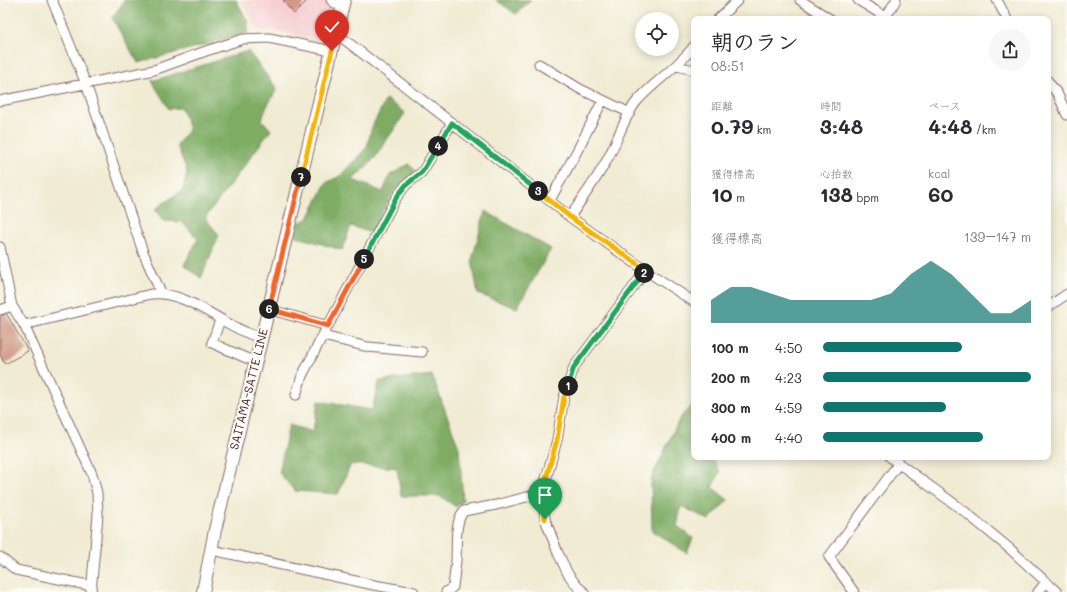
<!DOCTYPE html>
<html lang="ja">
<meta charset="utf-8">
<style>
:root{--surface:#fff;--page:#f7f7f7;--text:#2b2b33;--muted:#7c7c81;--accent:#0f766e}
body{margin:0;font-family:Mali,"Klee One",sans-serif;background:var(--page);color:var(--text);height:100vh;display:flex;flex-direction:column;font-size:15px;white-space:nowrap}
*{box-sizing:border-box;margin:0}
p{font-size:13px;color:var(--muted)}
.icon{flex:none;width:22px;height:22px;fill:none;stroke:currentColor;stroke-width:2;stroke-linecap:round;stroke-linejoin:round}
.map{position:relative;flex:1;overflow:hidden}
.drawer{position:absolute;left:691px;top:16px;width:360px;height:444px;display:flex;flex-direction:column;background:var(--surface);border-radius:8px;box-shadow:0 2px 10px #0003}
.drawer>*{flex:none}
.fabs{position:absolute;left:635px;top:12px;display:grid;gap:8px}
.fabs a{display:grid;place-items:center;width:44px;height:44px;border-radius:50%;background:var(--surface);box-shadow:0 2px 10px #0003;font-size:20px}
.pin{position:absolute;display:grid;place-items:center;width:34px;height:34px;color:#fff;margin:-41px -17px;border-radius:50% 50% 50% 0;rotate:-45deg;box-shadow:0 0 4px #0007}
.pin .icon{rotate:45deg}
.km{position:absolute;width:20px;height:20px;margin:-10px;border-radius:50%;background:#222;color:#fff;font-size:11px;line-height:20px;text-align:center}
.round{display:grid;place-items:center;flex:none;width:42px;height:42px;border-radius:21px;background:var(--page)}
.overview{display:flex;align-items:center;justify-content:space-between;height:68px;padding:0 20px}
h1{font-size:22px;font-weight:800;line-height:30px}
.figures{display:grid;grid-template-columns:repeat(3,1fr);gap:6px;height:68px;padding:4px 20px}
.figures div{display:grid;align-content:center}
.figures b{font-size:20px;font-weight:800}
.figures small{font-size:11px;font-weight:400}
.figures p{font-size:11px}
.chart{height:112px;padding:8px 20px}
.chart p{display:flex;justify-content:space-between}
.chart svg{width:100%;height:72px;margin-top:4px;fill:var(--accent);opacity:.7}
ul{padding:0 20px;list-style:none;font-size:13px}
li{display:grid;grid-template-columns:64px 48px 1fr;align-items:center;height:30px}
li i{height:10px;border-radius:5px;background:var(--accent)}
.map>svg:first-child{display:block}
.built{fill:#f7cfd2}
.forest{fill:#7eac64;stroke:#646648}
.building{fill:#d29986}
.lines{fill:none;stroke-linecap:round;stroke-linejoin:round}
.minor-casing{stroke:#846665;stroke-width:11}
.major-casing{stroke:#846665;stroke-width:14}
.minor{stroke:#fff;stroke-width:9}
.major{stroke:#fff;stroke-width:12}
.split-1-casing{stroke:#fff;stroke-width:8}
.split-2-casing{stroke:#fff;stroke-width:8}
.split-3-casing{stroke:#fff;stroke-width:8}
.split-4-casing{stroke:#fff;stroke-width:8}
.split-5-casing{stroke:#fff;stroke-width:8}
.split-6-casing{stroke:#fff;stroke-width:8}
.split-7-casing{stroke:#fff;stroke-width:8}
.split-8-casing{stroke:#fff;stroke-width:8}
.split-1{stroke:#f5b400;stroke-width:5}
.split-2{stroke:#22a559;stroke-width:5}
.split-3{stroke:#f5b400;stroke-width:5}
.split-4{stroke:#22a559;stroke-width:5}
.split-5{stroke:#22a559;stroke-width:5}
.split-6{stroke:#f0652b;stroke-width:5}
.split-7{stroke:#f0652b;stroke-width:5}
.split-8{stroke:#f5b400;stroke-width:5}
.labels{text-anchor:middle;stroke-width:4;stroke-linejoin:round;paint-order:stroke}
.street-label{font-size:12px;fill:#4a1f2b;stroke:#fdfcf7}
</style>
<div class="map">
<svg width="1067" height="592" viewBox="0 0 1067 592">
<rect width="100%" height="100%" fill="#fdfcf7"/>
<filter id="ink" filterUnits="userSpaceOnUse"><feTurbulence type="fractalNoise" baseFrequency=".025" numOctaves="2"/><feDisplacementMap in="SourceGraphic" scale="8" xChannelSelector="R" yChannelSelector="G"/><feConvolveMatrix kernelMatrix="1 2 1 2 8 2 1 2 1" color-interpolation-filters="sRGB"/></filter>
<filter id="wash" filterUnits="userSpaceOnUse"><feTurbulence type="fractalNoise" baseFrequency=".012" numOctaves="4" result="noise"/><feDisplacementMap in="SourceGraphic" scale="16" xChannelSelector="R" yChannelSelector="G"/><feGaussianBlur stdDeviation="0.9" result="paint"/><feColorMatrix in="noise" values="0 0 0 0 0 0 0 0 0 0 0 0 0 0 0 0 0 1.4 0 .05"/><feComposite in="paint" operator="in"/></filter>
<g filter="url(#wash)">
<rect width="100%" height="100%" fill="#f0ebd2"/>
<path class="built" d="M241 0H274L277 3 280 0H326L330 4 324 37 318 41 293 34 271 30H258Z"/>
<path class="forest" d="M125 0H236L248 22V33L138 63 112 18Z
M496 0H531L516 14Z
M248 51 277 89 266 108 262 120 271 130 205 218 219 235 201 278 184 265 198 239 182 222 163 221 155 209 183 190 187 171 177 145 189 129 181 108 169 109 152 81Z
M386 99 405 113 374 159 353 180 383 192 390 175 409 164 417 172 394 191 371 233 351 226 342 250 295 236 298 223 308 219 326 183 340 176 367 147 372 127Z
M485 211 551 249 517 308 478 294 472 260Z
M432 375 459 448 463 501 456 507 440 496H401L397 468 351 464 338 494 295 491 279 473 289 425 313 432 318 401 372 410 379 381Z
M694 403V457H711L720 472 712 487 728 500 709 520 681 506 677 526 693 538 687 553 652 531 651 479 680 418Z"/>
<g id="blocks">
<path class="building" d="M283 0H308L294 14Z
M6 313 28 351 5 364 0 355V317Z"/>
</g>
</g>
<g filter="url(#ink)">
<use href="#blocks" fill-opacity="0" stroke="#846665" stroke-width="1"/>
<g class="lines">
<defs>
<path id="minor" d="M52 0 86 84 143 252 161 293
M331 0 336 4 342 7
M800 0 830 19
M858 0 889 19
M997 0 1007 19
M886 17 896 0
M718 19 738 0
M336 35 345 40 452 123 570 217 642 268 694 302
M539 64 580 89 630 113
M677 66 694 70
M1048 81 1058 95 1067 115
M0 101 154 70 206 51 243 39 269 38 332 51
M550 200 577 151 603 100
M570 217C583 197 597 179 608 158 618 140 624 117 637 101 655 81 677 68 694 46
M0 247 12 306 24 325 92 474 97 493 98 515 91 592
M1048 307 1067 294
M268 309 328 326 396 198 406 185 422 172 452 123
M0 310 12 306
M220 320 212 343 246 358 256 361
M24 325 151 294C189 290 224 328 261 338
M323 336 368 347 422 352
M296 395 302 376 325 331
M890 457 964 511 1009 548 1057 592
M212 550 374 585 414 592
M0 557 16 570 92 586
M446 592 453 587C454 578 455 570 456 561 457 548 454 521 464 511L496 505 542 493
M584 592 577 586 568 574 558 553 545 519 542 493 557 440 564 397 574 367 646 270
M854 592 829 557 899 463
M1038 592 1046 582"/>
<path id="major" d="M203 592 215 530 243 414 344 0"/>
</defs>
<use href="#minor" class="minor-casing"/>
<use href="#major" class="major-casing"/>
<use href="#minor" class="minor"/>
<use href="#major" class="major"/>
</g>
</g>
<g class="lines" filter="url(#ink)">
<defs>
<path id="split-1" d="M545 519 542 493 557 440 564 397 568 386"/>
<path id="split-2" d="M568 386 574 367 644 273"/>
<path id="split-3" d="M538 191 570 217 646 270 644 273"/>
<path id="split-4" d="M438 146 452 123 538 191"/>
<path id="split-5" d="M364 259 396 198 406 185 422 172 438 146"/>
<path id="split-6" d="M269 309 328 326 364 259"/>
<path id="split-7" d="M269 309 301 177"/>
<path id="split-8" d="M301 177 332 51"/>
</defs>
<use href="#split-1" class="split-1-casing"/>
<use href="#split-2" class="split-2-casing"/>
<use href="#split-3" class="split-3-casing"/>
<use href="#split-4" class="split-4-casing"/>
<use href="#split-5" class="split-5-casing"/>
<use href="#split-6" class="split-6-casing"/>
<use href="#split-7" class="split-7-casing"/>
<use href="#split-8" class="split-8-casing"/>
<use href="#split-1" class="split-1"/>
<use href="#split-2" class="split-2"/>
<use href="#split-3" class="split-3"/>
<use href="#split-4" class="split-4"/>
<use href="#split-5" class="split-5"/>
<use href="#split-6" class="split-6"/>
<use href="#split-7" class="split-7"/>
<use href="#split-8" class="split-8"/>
</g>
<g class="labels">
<g class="street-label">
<text transform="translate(249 389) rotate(-76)" y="4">SAITAMA-SATTE LINE</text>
</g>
</g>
</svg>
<div class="fabs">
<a><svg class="icon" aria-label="locate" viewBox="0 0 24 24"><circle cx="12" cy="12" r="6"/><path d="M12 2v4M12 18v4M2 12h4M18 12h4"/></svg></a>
</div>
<div class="pin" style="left:545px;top:519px;background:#1e9e55"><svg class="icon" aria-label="arrive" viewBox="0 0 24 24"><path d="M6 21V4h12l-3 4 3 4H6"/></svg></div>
<div class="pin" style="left:332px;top:51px;background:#d93025"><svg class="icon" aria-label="check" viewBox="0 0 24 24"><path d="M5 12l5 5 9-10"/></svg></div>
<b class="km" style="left:568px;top:386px">1</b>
<b class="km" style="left:644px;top:273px">2</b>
<b class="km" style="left:538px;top:191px">3</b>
<b class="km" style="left:438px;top:146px">4</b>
<b class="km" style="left:364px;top:259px">5</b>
<b class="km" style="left:269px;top:309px">6</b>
<b class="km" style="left:301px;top:177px">7</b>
<section class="drawer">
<div class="overview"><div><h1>朝のラン</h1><p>08:51</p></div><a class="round"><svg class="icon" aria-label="share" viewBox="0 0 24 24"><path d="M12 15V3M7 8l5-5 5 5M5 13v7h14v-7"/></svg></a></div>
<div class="figures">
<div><p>距離</p><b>0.79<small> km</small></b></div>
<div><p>時間</p><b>3:48</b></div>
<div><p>ペース</p><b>4:48<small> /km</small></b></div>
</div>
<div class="figures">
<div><p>獲得標高</p><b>10<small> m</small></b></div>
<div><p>心拍数</p><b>138<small> bpm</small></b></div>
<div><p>kcal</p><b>60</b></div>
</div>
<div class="chart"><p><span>獲得標高</span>139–147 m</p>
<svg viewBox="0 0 160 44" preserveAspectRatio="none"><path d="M0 44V30L10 22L20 22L30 26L40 30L50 30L60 30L70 30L80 30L90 26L100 14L110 6L120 14L130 26L140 38L150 38L160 30V44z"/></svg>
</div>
<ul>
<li><b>100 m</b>4:50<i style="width:67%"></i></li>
<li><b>200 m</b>4:23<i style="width:100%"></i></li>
<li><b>300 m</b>4:59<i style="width:59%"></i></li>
<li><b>400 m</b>4:40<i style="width:77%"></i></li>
</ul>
</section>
</div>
